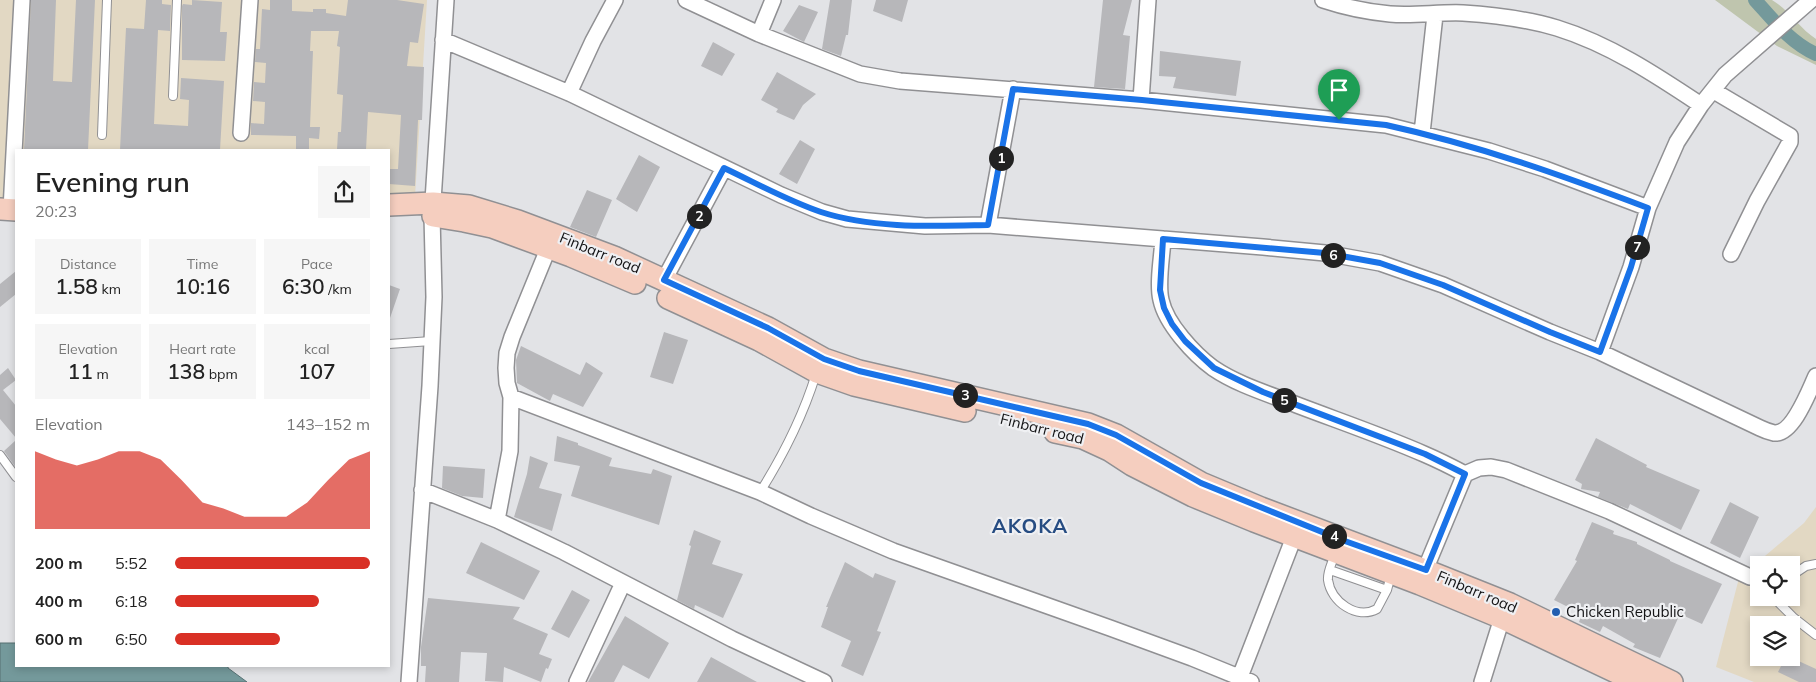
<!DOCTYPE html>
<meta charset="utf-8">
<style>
:root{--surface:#fff;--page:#f6f6f6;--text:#222;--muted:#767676;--accent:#d93025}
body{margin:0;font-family:Mulish,sans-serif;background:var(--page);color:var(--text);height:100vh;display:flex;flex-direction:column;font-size:19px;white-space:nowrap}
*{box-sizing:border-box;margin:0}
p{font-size:16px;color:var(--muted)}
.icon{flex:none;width:28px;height:28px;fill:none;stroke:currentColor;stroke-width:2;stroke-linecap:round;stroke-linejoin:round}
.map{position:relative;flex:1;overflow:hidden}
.sheet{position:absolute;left:15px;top:149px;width:375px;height:518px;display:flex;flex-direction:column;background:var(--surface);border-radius:0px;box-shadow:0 2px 8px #0003}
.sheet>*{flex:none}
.controls{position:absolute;left:1750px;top:556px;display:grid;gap:10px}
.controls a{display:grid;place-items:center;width:50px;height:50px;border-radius:0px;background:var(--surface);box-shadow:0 2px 8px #0003;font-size:25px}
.pin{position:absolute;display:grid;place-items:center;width:42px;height:42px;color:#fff;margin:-51px -21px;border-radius:50% 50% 50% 0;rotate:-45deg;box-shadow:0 0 5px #0007}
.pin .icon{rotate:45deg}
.km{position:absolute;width:25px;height:25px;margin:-12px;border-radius:50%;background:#222;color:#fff;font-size:14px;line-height:25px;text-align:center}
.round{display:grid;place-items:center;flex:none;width:52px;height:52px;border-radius:0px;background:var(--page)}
.summary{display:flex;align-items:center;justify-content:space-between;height:85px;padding:0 20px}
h1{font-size:28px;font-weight:600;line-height:38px}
.figures{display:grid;grid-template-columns:repeat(3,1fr);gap:8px;height:85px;padding:5px 20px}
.figures div{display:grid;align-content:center;border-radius:0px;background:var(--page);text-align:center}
.figures b{font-size:21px;font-weight:600}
.figures small{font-size:14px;font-weight:400}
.figures p{font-size:14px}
.chart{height:140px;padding:10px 20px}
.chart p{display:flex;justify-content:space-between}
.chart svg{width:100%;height:90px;margin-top:5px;fill:var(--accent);opacity:.7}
ul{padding:0 20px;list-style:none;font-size:16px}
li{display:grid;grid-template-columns:80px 60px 1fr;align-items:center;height:38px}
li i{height:12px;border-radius:6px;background:var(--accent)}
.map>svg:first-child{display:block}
.education{fill:#e2d8c3;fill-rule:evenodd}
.green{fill:#bfc5ae}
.water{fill:#74999b;stroke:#577173}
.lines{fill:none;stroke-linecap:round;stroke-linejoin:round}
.canal{stroke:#74999b;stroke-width:14}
.building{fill:#b7b7ba}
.service-casing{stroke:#909093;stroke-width:10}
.minor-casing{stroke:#909093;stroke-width:18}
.secondary-casing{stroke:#909093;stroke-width:24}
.service{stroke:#fff;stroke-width:8}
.minor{stroke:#fff;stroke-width:15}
.secondary{stroke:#f5cebf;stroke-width:21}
.route-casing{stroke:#fff;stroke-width:10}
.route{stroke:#1a73e8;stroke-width:6}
.poi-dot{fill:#225eb0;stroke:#eff0f3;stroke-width:2}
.labels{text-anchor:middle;stroke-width:4.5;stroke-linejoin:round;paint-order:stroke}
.street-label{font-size:15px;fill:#141416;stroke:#eff0f3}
.poi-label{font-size:15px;fill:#141416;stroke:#eff0f3;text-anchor:start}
.district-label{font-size:20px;font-weight:bold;letter-spacing:1px;fill:#264c82;stroke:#eff0f3}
</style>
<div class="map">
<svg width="1816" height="682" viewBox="0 0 1816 682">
<rect width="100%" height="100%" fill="#e2e3e6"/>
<path class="education" d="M0 0H427L415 197 389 199V150H16V199H0Z
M1816 507V682H1754L1716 667 1739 578 1804 523ZM1759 565H1791V598H1759ZM1759 625H1791V658H1759Z"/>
<path class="green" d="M1715 0H1772C1789 10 1799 28 1816 39V65L1777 46Z"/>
<path class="water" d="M0 643H16V665H228V668L247 682H0Z"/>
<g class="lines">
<path class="canal" d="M1755 0C1773 20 1791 43 1816 54"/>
</g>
<path class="building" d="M31 0H56L53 81 72 82 76 0H95L88 150H24Z
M146 0H162V4L171 5 170 31 158 30 154 124 188 126 189 100 180 99 181 78 224 81 220 150H120L126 28 144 29Z
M192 0 222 2 220 32H227L225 61 182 60V6L183 4 192 5Z
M270 0H292V11L313 12V9H326V13L346 16 348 0H397L424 4 418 43 410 42 407 66 424 67 422 120H418L415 186 389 184V169H398L401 115 368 112 366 150H337L338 132H341L343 95 337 94 340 47 337 46 339 31H311L310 51H313L310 127H320L319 139 309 138V150H296V136L251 135V123L264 124 265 102 253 101 254 82 265 83 266 63 255 62 256 49H260L262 9 270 10Z
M830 0H852L848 35H846L841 56 822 49Z
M876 0H908L902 22 873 11Z
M1103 0H1132L1123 35 1130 36 1125 89 1094 87Z
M799 5 818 12 804 42 783 31Z
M713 42 735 54 722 76 701 66Z
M1160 51 1241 61 1236 96 1173 88 1176 77 1159 76Z
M777 72 816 94 803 105 794 120 776 112 778 109 761 100Z
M800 140 815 149 797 184 779 174Z
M639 155 660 167 637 212 616 199Z
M587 190 612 200 596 237 570 227Z
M16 271V294L0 307V284Z
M389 285 400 289 390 318H389Z
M664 332 688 340 673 384 650 377Z
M521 346 580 375 586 362 603 373 583 407 553 394 550 401 517 383 516 360Z
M8 368 16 380 3 390 16 406V438L0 419V375Z
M557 436 578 443V445L612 458 609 466 651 474 653 469 672 476 659 525 571 496 580 466 554 461Z
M1596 438 1647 465 1646 467 1700 490 1681 530 1630 504 1628 509 1598 497 1600 492 1581 489 1582 484 1575 480Z
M16 440V468L4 451Z
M530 456 548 463 539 488 562 494 552 531 514 517 527 474Z
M443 466 485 469 483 498 462 496 442 488Z
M1730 502 1759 517 1740 558 1710 543Z
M1592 522 1614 531 1613 534 1637 542V544L1670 560V561L1722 584 1702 624 1680 614 1660 658 1633 647 1635 644 1603 626 1600 632 1579 622 1582 614 1554 600 1577 561 1575 560Z
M694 530 721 541 712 564 743 574 723 618 695 605 694 609 677 600 691 546 689 545Z
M481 542 540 571 524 600 466 573Z
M845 562 873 578 875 573 896 581 877 631 881 632 863 676 841 666 851 641 821 627 828 607H826Z
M572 590 590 600 569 638 551 629Z
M428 598 520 607 513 619 548 634 539 654 552 659 548 669 546 668 541 682 504 667 503 682 485 681 487 653 461 652 459 682H425L426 666H421V647Z
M625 616 669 643 649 679 623 665 614 682H588Z
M711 657 733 669 757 682H697Z
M1785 658H1792L1816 669V682H1799L1778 672Z"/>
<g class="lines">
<defs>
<path id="service" d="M173 96 177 0
M102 135 107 0
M389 344 431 341
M0 455 16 477
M760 492C784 454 803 416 816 374
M1335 553C1333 562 1327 571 1328 580 1331 602 1357 620 1377 609L1387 590 1391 575
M1330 570 1387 590
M1791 576 1806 566 1816 564
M1774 598 1794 618 1816 635"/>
<path id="minor" d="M686 0 759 34 860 74 900 81 1141 100 1386 125 1489 151 1545 169 1648 208
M1323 0C1344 7 1368 12 1390 14 1414 16 1439 12 1463 13 1494 15 1527 19 1557 28 1609 44 1656 75 1701 105
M759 34 773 0
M443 40 569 93 781 195 822 212 847 219 925 226 988 225 1263 247 1325 253 1380 263 1443 285 1550 332 1600 352 1760 428C1764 430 1770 432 1774 433 1793 435 1809 391 1816 376
M1714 91 1790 136V142L1757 201 1731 254
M569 93 593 41 615 0
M1141 100 1148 0
M241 133 250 0
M1422 133 1435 15
M11 210 22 0
M988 225 1013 89
M1163 239C1162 257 1157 283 1161 300 1166 324 1194 354 1213 368 1238 385 1269 394 1297 405 1339 421 1383 436 1424 454 1438 460 1452 467 1465 474L1479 468 1491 467 1506 470 1609 511 1750 577
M664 280 724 168
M1600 352 1631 267 1648 208 1677 142 1701 105 1725 75 1811 0
M511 397 760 492 811 516 893 551 1110 628 1192 658 1251 682
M422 490 497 520 564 552 732 639 824 682
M497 520 510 451 511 397 507 383 506 368 507 353 512 337 548 249
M1425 570 1465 474
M409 682 430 386 434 297 432 216 446 0
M577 682 623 583
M1238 682 1294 537
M1482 682 1502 618"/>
<path id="secondary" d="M389 205 433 203 469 206 518 221 614 257 768 328 824 359 859 371 1088 424 1116 435 1201 483 1261 508 1425 570 1510 604 1672 682
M0 209 16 210
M433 216 464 221 492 227 571 256 635 283
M668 298 759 340 817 372 854 385 965 411
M1055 432 1083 438 1109 450 1132 465 1193 496 1254 521 1420 584 1502 618 1637 682"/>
</defs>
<use href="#service" class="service-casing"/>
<use href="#minor" class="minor-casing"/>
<use href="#secondary" class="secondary-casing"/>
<use href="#service" class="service"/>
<use href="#minor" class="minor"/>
<use href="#secondary" class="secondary"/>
</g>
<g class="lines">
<defs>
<path id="route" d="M1013 89 1142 100 1386 125C1477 145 1561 175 1648 208L1631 267 1600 352 1550 332 1443 285 1380 263 1325 253 1163 239 1160 290 1164 308 1172 324 1185 341 1214 368 1263 392 1425 454 1465 474 1426 570 1342 540 1201 483 1116 435 1088 424 859 371 824 359 768 328 664 280 724 168C756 183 788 201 821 212 873 229 935 226 988 225Z"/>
</defs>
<use href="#route" class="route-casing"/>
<use href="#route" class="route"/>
</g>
<circle class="poi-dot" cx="1556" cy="612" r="5"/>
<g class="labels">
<g class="street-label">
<text transform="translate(600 253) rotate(22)" y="5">Finbarr road</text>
<text transform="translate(1042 429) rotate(14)" y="5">Finbarr road</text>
<text transform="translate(1477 592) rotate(23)" y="5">Finbarr road</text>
</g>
<g class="poi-label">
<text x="1566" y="617">Chicken Republic</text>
</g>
<g class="district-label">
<text x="1030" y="533">AKOKA</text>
</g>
</g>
</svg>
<div class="controls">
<a><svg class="icon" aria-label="locate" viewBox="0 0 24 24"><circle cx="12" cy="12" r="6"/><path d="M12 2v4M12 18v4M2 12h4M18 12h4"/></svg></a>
<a><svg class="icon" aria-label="layers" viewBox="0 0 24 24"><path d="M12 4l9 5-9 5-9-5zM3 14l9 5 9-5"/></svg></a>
</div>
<div class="pin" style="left:1339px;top:120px;background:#1e9e55"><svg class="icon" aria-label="arrive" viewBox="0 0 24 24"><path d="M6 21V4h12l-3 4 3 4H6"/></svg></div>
<b class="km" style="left:1001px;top:158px">1</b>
<b class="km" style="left:699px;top:216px">2</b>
<b class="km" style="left:965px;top:395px">3</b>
<b class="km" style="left:1334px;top:536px">4</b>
<b class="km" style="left:1284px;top:400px">5</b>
<b class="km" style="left:1333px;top:255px">6</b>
<b class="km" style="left:1637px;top:247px">7</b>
<section class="sheet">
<div class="summary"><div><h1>Evening run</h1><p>20:23</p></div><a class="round"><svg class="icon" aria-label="share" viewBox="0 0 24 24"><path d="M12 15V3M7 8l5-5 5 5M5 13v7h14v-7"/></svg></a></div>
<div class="figures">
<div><p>Distance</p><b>1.58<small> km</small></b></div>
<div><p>Time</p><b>10:16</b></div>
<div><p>Pace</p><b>6:30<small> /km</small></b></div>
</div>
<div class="figures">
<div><p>Elevation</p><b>11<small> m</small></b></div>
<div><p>Heart rate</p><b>138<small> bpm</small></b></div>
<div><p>kcal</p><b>107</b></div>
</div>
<div class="chart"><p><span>Elevation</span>143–152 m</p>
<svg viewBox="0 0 160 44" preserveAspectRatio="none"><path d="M0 44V6L10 10L20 13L30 10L40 6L50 6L60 10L70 20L80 31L90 34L100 38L110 38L120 38L130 31L140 20L150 10L160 6V44z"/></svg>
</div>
<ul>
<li><b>200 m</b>5:52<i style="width:100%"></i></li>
<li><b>400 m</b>6:18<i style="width:74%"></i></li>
<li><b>600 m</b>6:50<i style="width:54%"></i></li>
</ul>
</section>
</div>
